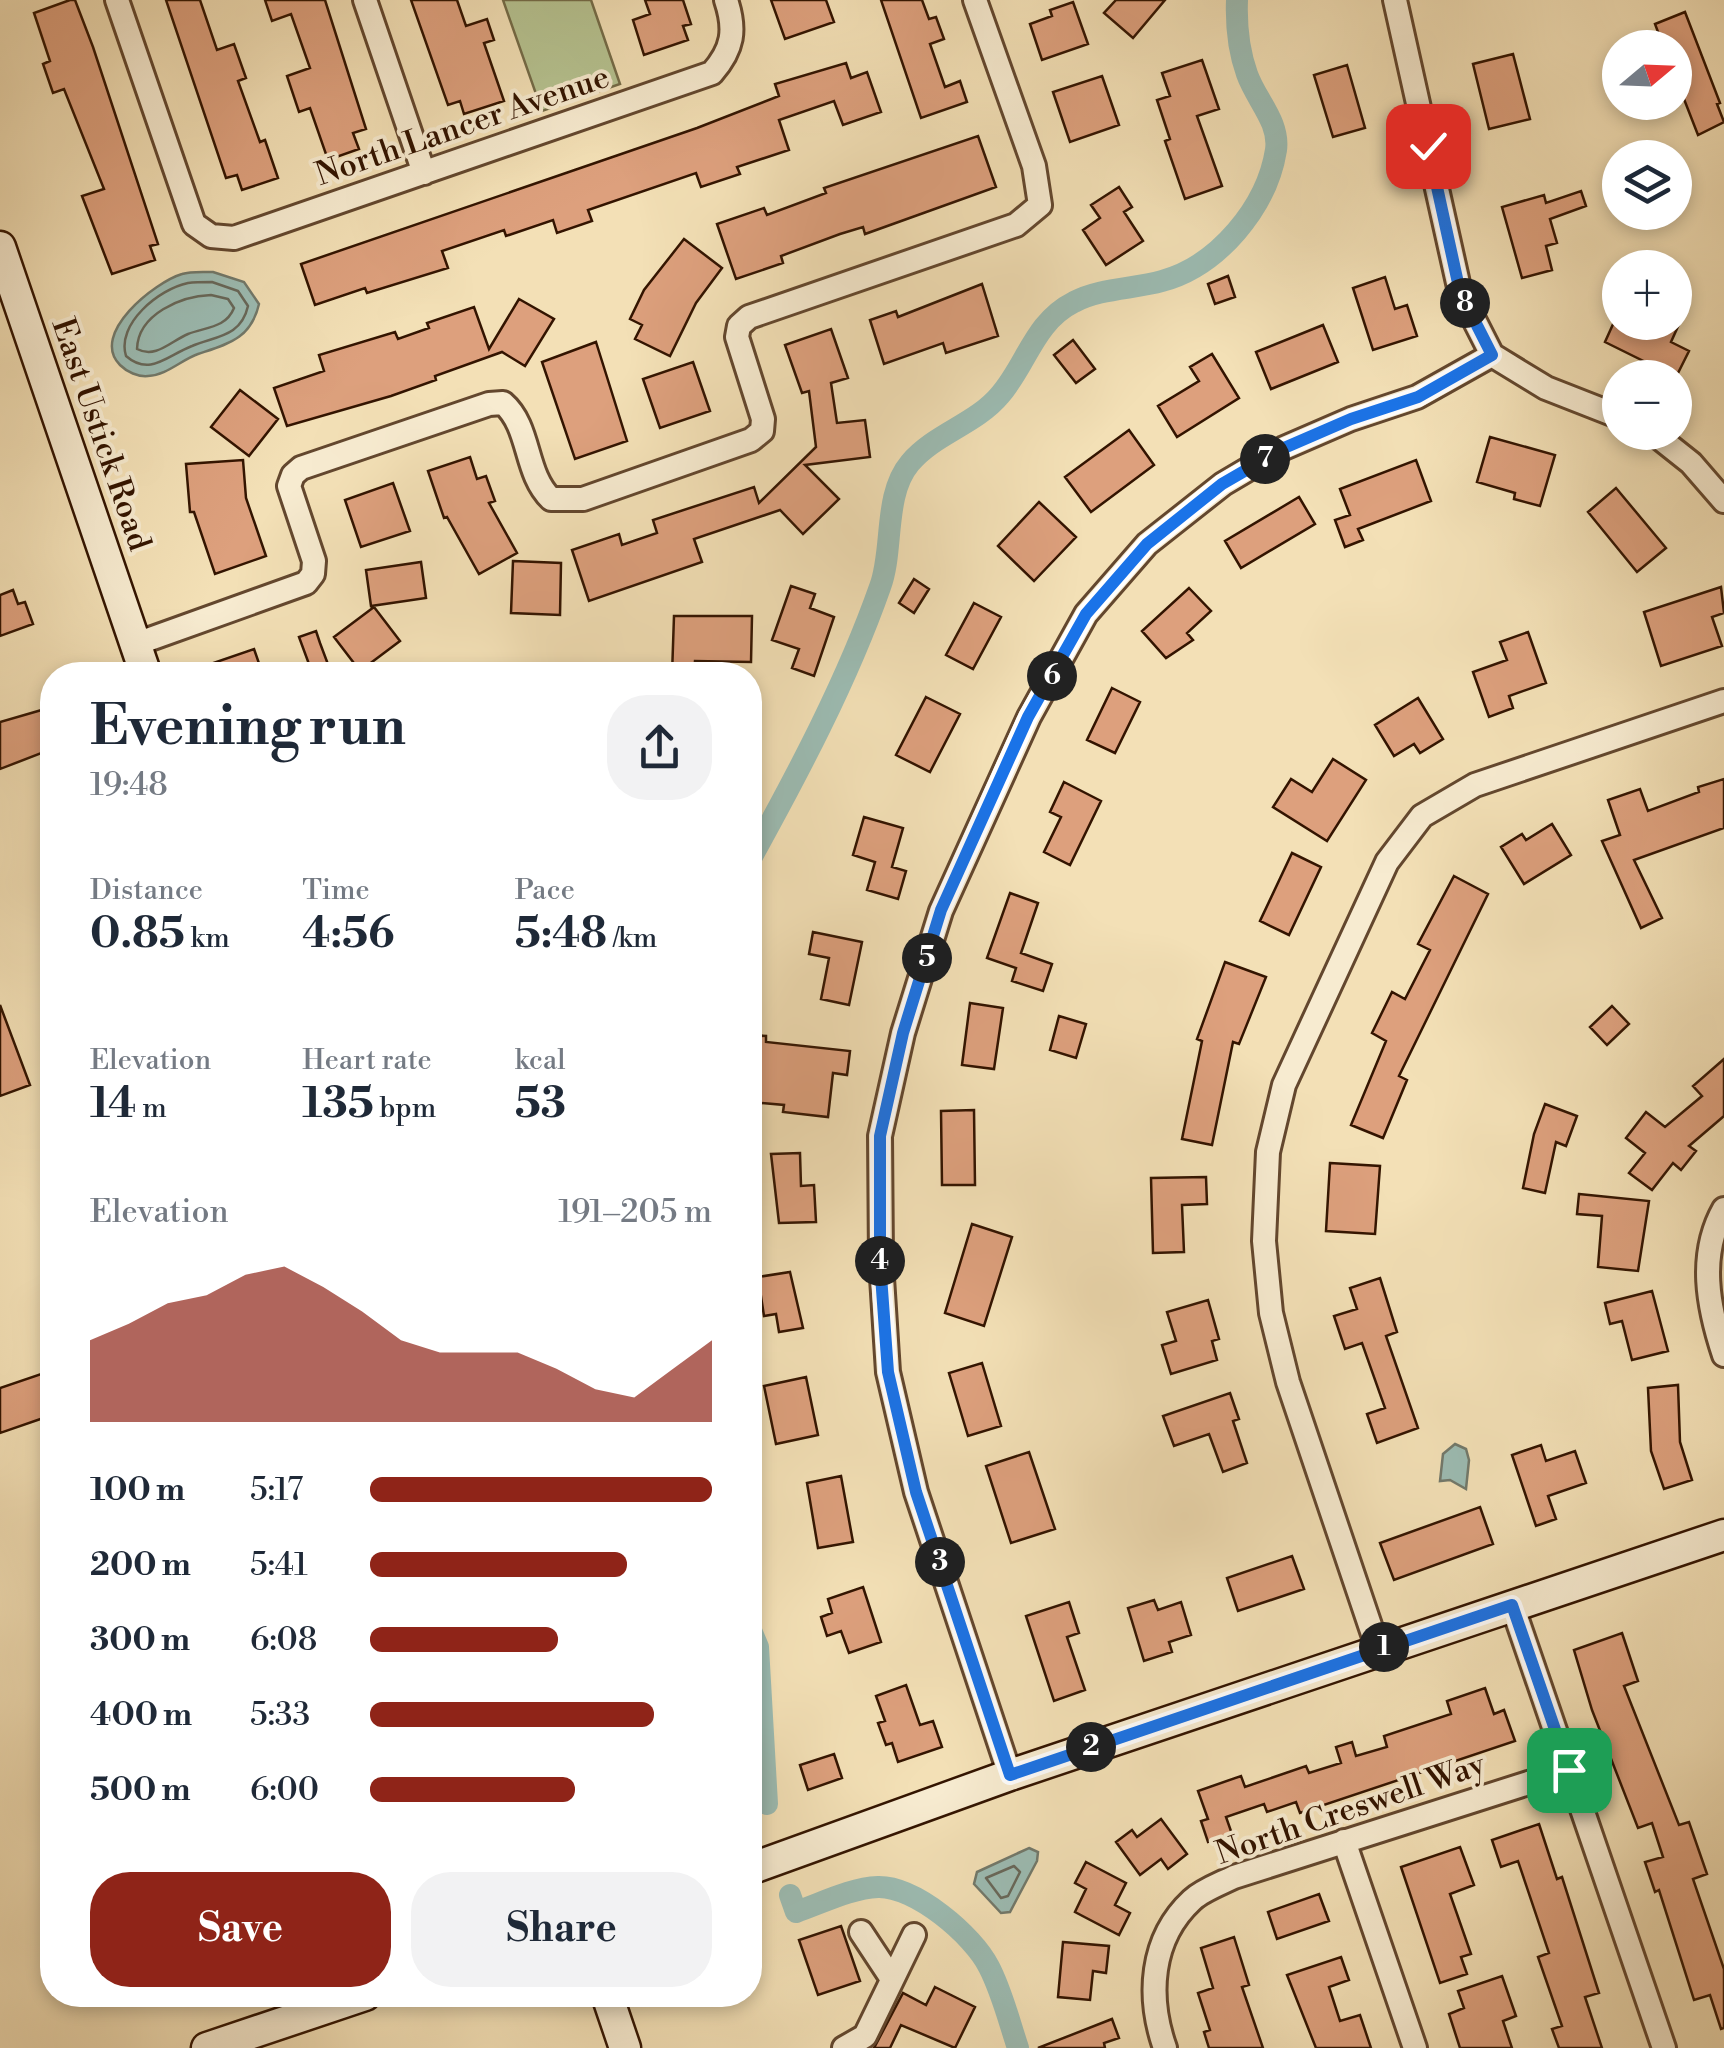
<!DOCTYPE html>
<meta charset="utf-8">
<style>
:root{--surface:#fff;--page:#f2f2f3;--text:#1f2937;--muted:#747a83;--accent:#8f2418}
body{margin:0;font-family:"Libre Bodoni",serif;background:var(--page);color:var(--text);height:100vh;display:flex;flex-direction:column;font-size:38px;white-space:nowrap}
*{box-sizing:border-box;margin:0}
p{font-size:32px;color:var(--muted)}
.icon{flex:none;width:55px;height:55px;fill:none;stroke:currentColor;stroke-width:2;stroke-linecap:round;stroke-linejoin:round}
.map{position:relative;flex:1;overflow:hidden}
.side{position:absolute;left:40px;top:662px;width:722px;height:1345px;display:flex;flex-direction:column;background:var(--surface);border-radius:40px;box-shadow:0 5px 15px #0003}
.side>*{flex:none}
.needle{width:65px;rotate:71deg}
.tools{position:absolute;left:1602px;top:30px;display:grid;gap:20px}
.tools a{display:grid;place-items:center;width:90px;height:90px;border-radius:50%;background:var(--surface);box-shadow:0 5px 15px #0003;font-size:50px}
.pin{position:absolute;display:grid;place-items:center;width:85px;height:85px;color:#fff;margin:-42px;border-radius:20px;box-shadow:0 5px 15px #0006}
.km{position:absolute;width:50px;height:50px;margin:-25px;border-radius:50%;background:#222;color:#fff;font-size:28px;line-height:50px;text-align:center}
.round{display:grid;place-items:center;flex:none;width:105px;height:105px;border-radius:40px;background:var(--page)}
.overview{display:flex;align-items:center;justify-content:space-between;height:170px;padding:0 50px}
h1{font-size:55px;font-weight:700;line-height:75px}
.figures{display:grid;grid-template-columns:repeat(3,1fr);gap:15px;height:170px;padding:10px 50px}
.figures div{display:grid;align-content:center}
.figures b{font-size:42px;font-weight:700}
.figures small{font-size:28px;font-weight:400}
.figures p{font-size:28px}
.chart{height:280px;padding:20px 50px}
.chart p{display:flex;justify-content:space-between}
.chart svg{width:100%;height:180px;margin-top:10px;fill:var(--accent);opacity:.7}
.button{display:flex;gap:20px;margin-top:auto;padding:20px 50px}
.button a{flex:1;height:115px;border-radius:40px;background:var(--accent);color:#fff;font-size:40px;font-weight:700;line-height:115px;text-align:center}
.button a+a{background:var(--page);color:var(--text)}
ul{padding:0 50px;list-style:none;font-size:32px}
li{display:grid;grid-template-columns:160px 120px 1fr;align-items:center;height:75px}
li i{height:25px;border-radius:12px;background:var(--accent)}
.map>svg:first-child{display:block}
.green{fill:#b6c391;stroke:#746c48;stroke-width:2.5}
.water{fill:#9cbcb3;stroke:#72796b;stroke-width:2.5}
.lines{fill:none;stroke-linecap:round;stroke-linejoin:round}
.shore{stroke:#68685a;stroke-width:2.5}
.canal{stroke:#9cbcb3;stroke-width:22}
.building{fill:#dda07d;stroke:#331400;stroke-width:2.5}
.street-casing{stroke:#63472e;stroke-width:28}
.secondary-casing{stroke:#331400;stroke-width:35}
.street{stroke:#f7ebd0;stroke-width:22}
.secondary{stroke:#f7ebd0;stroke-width:30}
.route-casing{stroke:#fff;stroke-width:20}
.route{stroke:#1a73e8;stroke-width:12}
.labels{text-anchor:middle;stroke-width:8;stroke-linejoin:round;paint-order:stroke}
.street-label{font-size:32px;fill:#331400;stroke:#f7ebd0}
</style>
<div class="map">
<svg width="1724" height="2048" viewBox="0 0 1724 2048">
<rect width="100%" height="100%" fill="#f3e0b6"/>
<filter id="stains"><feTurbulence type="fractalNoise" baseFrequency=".002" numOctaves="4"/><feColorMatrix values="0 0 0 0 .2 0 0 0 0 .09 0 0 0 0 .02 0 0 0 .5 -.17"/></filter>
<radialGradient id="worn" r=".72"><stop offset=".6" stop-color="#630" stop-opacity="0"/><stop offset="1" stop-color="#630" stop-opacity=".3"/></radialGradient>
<path class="green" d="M503 0H591L620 84 542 111Z"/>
<path class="water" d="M213 272 244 282 259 304C251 339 228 344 198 354 181 360 167 375 148 376 138 377 127 372 120 365 89 334 155 282 182 274 191 271 203 272 213 272Z
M1455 1444 1466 1449 1469 1460 1466 1489 1450 1480 1440 1481 1443 1454Z
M1029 1848 1038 1852 1037 1861 1010 1912 1001 1913 974 1884 977 1872Z"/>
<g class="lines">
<path class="shore" d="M212 282 238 291 248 306C241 337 216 336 192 346 168 355 150 377 126 356 116 324 159 289 188 283 195 282 204 282 212 282Z
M211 295 228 299 234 308C226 328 206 327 188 334 171 341 156 359 137 349 138 314 181 296 211 295Z
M1014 1866 1020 1872 1008 1896 1001 1898 986 1878Z"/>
<path class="canal" d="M750 860C798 773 847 681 880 587 894 550 883 495 910 463 934 434 976 424 1000 395 1027 364 1034 322 1074 302 1100 288 1134 289 1162 281 1218 266 1267 207 1276 150 1280 122 1256 100 1247 74 1238 49 1236 26 1237 0
M750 1628 758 1647 767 1804
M790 1895 796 1912C822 1903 851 1888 878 1887 915 1886 973 1935 989 1967 1002 1992 1009 2021 1018 2048"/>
</g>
<path class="building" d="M70 0H75L93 47 158 244 150 246 155 260 112 274 82 196 104 189 64 89 53 93 43 64 50 61 34 13Z
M166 0H200L217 50 234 44 246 78 238 81 260 142 265 140 278 178 242 190 237 175 226 178Z
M265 0H325L366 129 353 133 359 149 328 160 310 108 299 112 287 76 310 68 291 14 272 21Z
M411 0H457L466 26 487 19 494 40 484 43 504 101 464 114 460 101 448 105Z
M645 0H683L691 24 683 26 688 40 644 55 633 20 650 14Z
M771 0H826L834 22 785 39Z
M881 0H922L929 19 936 17 944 39 930 44 945 87 960 81 967 102 921 118Z
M1116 0H1165L1133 38 1104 13Z
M1073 2 1088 44 1042 60 1030 24 1052 16 1050 10Z
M1685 12 1720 103 1717 104 1724 122 1698 135 1675 76V48H1664L1655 24Z
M1513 54 1530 119 1489 129 1473 64Z
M1202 60 1219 109 1197 116 1222 186 1185 199 1165 141 1170 139 1157 100 1170 96 1162 73Z
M846 63 851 78 867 72 881 112 843 125 834 101 779 120 789 150 737 167 740 174 701 187 696 173 588 210 592 221 557 233 553 220 506 236 504 230 442 251 448 268 367 293 365 288 315 305 301 264 697 128 779 96 775 84Z
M1347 65 1365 128 1333 137 1314 75Z
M1102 76 1119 125 1070 142 1053 92Z
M978 136 996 187 865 234 863 227 840 234 781 256 783 263 736 279 717 224 764 208 767 215 826 193 824 188Z
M1119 187 1132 207 1124 212 1143 241 1106 265 1083 230 1100 218 1091 205Z
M1581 191 1586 206 1550 219 1557 243 1546 246 1552 270 1522 278 1502 207 1544 195 1546 203Z
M684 239 722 268 696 303 670 356 635 339 642 325 630 319 644 290Z
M1228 276 1235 297 1215 304 1208 284Z
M1385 277 1395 309 1407 305 1417 336 1373 350 1353 288Z
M982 284 998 336 946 353 943 343 884 364 870 320 896 311 898 317Z
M519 299 554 319 525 366 502 352 435 376 436 380 391 396 287 426 274 388 324 371 319 355 395 332 398 339 429 328 427 323 474 307 489 349Z
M1614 322H1680L1671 342 1689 351 1676 377 1605 342Z
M1323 325 1338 362 1271 389 1256 352Z
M831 329 848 378 831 383 837 423 865 420 870 457 805 465 839 499 803 534 780 510 694 539 702 562 589 601 572 550 619 534 622 545 657 533 653 520 754 487 759 503 816 447 809 391 802 393 785 345Z
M1073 340 1095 369 1076 383 1054 355Z
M596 342 627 441 575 459 542 362Z
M1212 354 1239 398 1177 437 1158 406 1199 381 1190 367Z
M693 362 710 411 660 428 643 379Z
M240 390 278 419 249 456 211 427Z
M1129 430 1154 465 1091 512 1065 477Z
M1490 437 1555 455 1540 506 1514 499 1515 493 1477 482Z
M470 457 477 479 486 476 495 501 489 503 517 553 479 574 447 517 444 518 428 471Z
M243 460 246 498 266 556 215 574 194 512H190L186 464Z
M1416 460 1431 501 1358 529 1363 540 1345 547 1335 520 1350 515 1340 489Z
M393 483 410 531 361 547 345 500Z
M1616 488 1666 548 1637 572 1588 512Z
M1299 497 1315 524 1241 568 1225 541Z
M1039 502 1076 537 1034 581 998 546Z
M513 561 561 563 560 615 511 613Z
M421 562 426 598 371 606 366 570Z
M914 579 929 589 914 613 899 603Z
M791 586 815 594 810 608 834 617 814 676 792 668 799 649 772 640Z
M1721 587 1724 613 1712 617 1722 646 1661 666 1644 612Z
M1189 588 1211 611 1187 633 1193 640 1166 658 1142 631Z
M13 590 18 604 25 602 33 624 0 636V595Z
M974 603 1001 617 973 669 946 655Z
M374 607 400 641 360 671 334 637Z
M674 616H752L751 662 695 661 694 675H672Z
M316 631 320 643 332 675H313L299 637Z
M1528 632 1546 683 1509 696 1513 708 1489 717 1473 672 1507 660 1500 642Z
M254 649 263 675H188L187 672Z
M1112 688 1140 702 1115 753 1087 740Z
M926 697 960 714 930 772 896 755Z
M1418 698 1443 739 1420 753 1414 744 1394 756 1375 725Z
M52 707V749L0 769V722Z
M1333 759 1366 780 1327 841 1273 807 1291 779 1312 792Z
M1724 779V828L1634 860 1662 918 1641 928 1602 841 1620 835 1608 800 1640 789 1648 811 1699 792 1698 787Z
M1064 782 1101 801 1070 865 1044 852 1061 817 1050 812Z
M864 817 903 828 892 867 906 871 898 899 867 890 875 862 853 855Z
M1552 824 1571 855 1524 884 1501 847 1522 834 1526 840Z
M1292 853 1321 867 1289 935 1260 921Z
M1454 876 1488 894 1399 1076 1407 1080 1383 1138 1351 1125 1386 1041 1372 1033 1392 992 1405 999 1430 950 1418 944Z
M1010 893 1038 903 1021 953 1052 964 1043 991 1012 981 1016 968 987 958Z
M813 932 862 942 849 1005 821 999 829 958 809 954Z
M1225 962 1266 977 1239 1044 1233 1042 1212 1145 1182 1139 1202 1041 1197 1039Z
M970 1003 1003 1008 994 1069 962 1065Z
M0 1005 30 1085 0 1096Z
M1612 1006 1629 1024 1607 1045 1590 1027Z
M1059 1016 1086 1024 1076 1058 1050 1050Z
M750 1035 766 1036V1042L850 1051 847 1075 833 1073 828 1117 783 1112 784 1105 750 1102Z
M1724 1059V1116L1689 1146 1696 1151 1681 1170 1673 1163 1652 1190 1629 1173 1645 1153 1626 1138 1646 1112 1665 1127 1702 1096 1693 1086Z
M1545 1104 1577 1116 1566 1146 1556 1142 1545 1193 1523 1188 1534 1134Z
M974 1110 975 1185H942L941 1111Z
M800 1153 801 1186 814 1185 816 1222 779 1223 771 1154Z
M1330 1163 1380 1166 1375 1234 1326 1231Z
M1206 1177 1207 1204 1182 1205 1184 1252 1153 1253 1151 1178Z
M1579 1194 1649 1201 1638 1271 1598 1267 1602 1216 1577 1214Z
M972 1224 1012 1237 984 1326 945 1313Z
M790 1272 803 1328 779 1332 776 1314 764 1316 758 1277Z
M1380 1278 1397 1332 1386 1336 1418 1428 1377 1443 1367 1414 1385 1408 1362 1343 1345 1349 1334 1316 1357 1309 1350 1288Z
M1652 1291 1668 1351 1632 1360 1622 1321 1610 1324 1605 1303Z
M1208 1300 1219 1339 1212 1341 1217 1360 1171 1374 1162 1345 1176 1341 1167 1312Z
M982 1363 1001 1426 968 1436 949 1373Z
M47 1372 52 1388V1415L0 1433V1388Z
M806 1377 818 1435 776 1444 764 1386Z
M1678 1385 1680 1442 1692 1480 1664 1489 1651 1451 1648 1388Z
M1230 1393 1239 1419 1233 1421 1247 1463 1223 1472 1209 1434 1174 1446 1163 1416Z
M1541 1445 1546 1461 1575 1451 1586 1483 1548 1496 1556 1519 1536 1526 1512 1455Z
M1029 1452 1055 1529 1011 1543 986 1466Z
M841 1476 853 1542 818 1548 807 1483Z
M1480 1507 1493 1544 1394 1580 1380 1543Z
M1292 1556 1304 1589 1238 1611 1227 1578Z
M863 1587 881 1642 849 1653 841 1631 827 1636 821 1617 832 1613 828 1599Z
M1154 1600 1158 1610 1181 1602 1191 1635 1169 1642 1172 1652 1144 1661 1128 1608Z
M1069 1602 1079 1633 1067 1637 1085 1690 1054 1701 1026 1616Z
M1622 1633 1638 1681 1624 1686 1679 1825 1689 1822 1707 1874 1693 1879 1724 1969V2028L1721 2029 1710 1995 1694 2000 1659 1890 1655 1892 1645 1862 1663 1857 1652 1823 1638 1828 1592 1710 1574 1650Z
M906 1685 920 1725 933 1721 942 1747 898 1762 892 1743 886 1745 878 1723 885 1721 876 1696Z
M1485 1688 1494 1714 1504 1710 1515 1741 1300 1813 1296 1802 1267 1812 1264 1804 1226 1817 1232 1834 1208 1842 1201 1821 1208 1819 1198 1791 1241 1776 1245 1787 1306 1766 1309 1773 1341 1763 1336 1747 1352 1742 1356 1756 1387 1747 1384 1736 1451 1714 1447 1701Z
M834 1754 842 1778 808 1790 800 1765Z
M1161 1819 1187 1854 1168 1869 1161 1859 1140 1875 1116 1842 1132 1830 1137 1837Z
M1539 1824 1557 1879 1562 1877 1599 1993 1585 1997 1602 2048H1559L1552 2029 1562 2026 1538 1957 1549 1953 1518 1861 1501 1867 1492 1840Z
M1460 1847 1474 1885 1450 1894 1471 1954 1461 1957 1467 1974 1440 1983 1401 1867Z
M1086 1862 1126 1883 1115 1905 1130 1913 1119 1935 1075 1912 1086 1889 1075 1883Z
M1319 1894 1329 1921 1277 1939 1268 1912Z
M841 1926 860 1981 818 1995 799 1940Z
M1234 1937 1249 1985 1242 1987 1263 2048H1209L1204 2032 1210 2030 1198 1993 1213 1988 1201 1948Z
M1063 1942 1109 1946 1106 1973 1093 1971 1090 2000 1058 1997Z
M1341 1957 1349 1980 1329 1987 1340 2021 1360 2015 1371 2048H1316L1287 1975Z
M1502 1976 1516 2016 1503 2021 1512 2048H1460L1449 2014 1464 2008 1458 1991Z
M935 1987 975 2007 955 2048 901 2025 890 2048H874L903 1993 926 2005Z
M1112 2019 1119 2038 1104 2043 1105 2048H1038Z"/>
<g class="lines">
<defs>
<path id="street" d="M117 0 194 224 211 236 234 238 712 73C733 49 736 30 726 0
M365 0 424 173
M1395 0 1460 292 1492 355 1546 388 1620 417
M1652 432 1691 463 1724 501
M136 644 306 583 313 574 314 561 289 486 293 475 301 468 489 404 503 403C531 427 524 473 551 499H583L751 440 762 431 763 419 737 337 739 326 749 317 1016 225 1040 205 1034 166 975 0
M1724 1209C1698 1255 1708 1307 1724 1355
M1512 1605 1664 2048
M1378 1649 1288 1382 1271 1313 1264 1241 1268 1152 1284 1085 1387 862 1422 816 1475 785 1724 701
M1010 1775 916 1492 888 1372 881 1262 880 1136 903 1033 941 911 1029 717 1086 614 1147 544 1223 484 1284 448 1351 419 1417 397 1492 355
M1344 1841 1415 2048
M861 1932 892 1979
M844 2048 865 2036 914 1935
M1165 2048C1147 1997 1150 1939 1192 1900 1203 1890 1220 1884 1234 1877L1569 1770"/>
<path id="secondary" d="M0 247 146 675
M750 1869 1010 1775 1724 1535
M607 1995 625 2048
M207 2048 365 1995"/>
</defs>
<use href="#street" class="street-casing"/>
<use href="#secondary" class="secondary-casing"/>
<use href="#street" class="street"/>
<use href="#secondary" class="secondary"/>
</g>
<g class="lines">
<defs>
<path id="route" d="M1428 146 1460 292 1492 355 1418 397 1351 419 1284 448 1222 484 1147 544 1086 614 1028 717 941 910 903 1033 880 1136V1262L888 1372 916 1492 1010 1775 1512 1605 1569 1770"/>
</defs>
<use href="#route" class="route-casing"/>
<use href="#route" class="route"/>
</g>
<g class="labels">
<g class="street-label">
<text transform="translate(462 125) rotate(-19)" y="11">North Lancer Avenue</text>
<text transform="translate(102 434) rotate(71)" y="11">East Ustick Road</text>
<text transform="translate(1350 1808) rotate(-19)" y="11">North Creswell Way</text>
</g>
</g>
<rect width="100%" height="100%" filter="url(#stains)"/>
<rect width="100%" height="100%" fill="url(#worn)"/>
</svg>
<div class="tools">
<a><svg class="needle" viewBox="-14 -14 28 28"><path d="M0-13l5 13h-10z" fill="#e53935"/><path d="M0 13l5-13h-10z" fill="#747a83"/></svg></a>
<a><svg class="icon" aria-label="layers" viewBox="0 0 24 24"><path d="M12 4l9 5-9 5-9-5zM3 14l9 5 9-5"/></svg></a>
<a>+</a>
<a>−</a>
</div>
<div class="pin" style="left:1569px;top:1770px;background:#1e9e55"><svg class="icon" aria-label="arrive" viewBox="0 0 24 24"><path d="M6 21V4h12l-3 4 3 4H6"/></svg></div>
<div class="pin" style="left:1428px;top:146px;background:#d93025"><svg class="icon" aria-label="check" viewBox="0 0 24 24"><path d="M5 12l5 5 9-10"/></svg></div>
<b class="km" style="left:1384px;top:1647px">1</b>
<b class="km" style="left:1091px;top:1747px">2</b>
<b class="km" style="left:940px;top:1562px">3</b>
<b class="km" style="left:880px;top:1261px">4</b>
<b class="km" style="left:927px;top:958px">5</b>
<b class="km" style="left:1052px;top:676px">6</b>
<b class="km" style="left:1265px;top:459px">7</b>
<b class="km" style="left:1465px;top:303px">8</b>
<section class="side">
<div class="overview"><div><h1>Evening run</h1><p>19:48</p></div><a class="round"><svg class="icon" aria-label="share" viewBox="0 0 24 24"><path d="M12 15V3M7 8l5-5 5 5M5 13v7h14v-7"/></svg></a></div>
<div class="figures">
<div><p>Distance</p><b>0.85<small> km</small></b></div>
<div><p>Time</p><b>4:56</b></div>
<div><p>Pace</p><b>5:48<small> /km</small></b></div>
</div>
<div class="figures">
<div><p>Elevation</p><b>14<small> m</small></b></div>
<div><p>Heart rate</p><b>135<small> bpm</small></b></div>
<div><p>kcal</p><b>53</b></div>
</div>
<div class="chart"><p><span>Elevation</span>191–205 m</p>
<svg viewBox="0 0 160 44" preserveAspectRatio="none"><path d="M0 44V24L10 20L20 15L30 13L40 8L50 6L60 11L70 17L80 24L90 27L100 27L110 27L120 31L130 36L140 38L150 31L160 24V44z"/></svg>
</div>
<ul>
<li><b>100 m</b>5:17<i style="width:100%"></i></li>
<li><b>200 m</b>5:41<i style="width:75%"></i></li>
<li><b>300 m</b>6:08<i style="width:55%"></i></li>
<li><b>400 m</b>5:33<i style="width:83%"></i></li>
<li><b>500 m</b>6:00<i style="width:60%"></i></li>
</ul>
<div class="button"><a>Save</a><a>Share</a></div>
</section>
</div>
